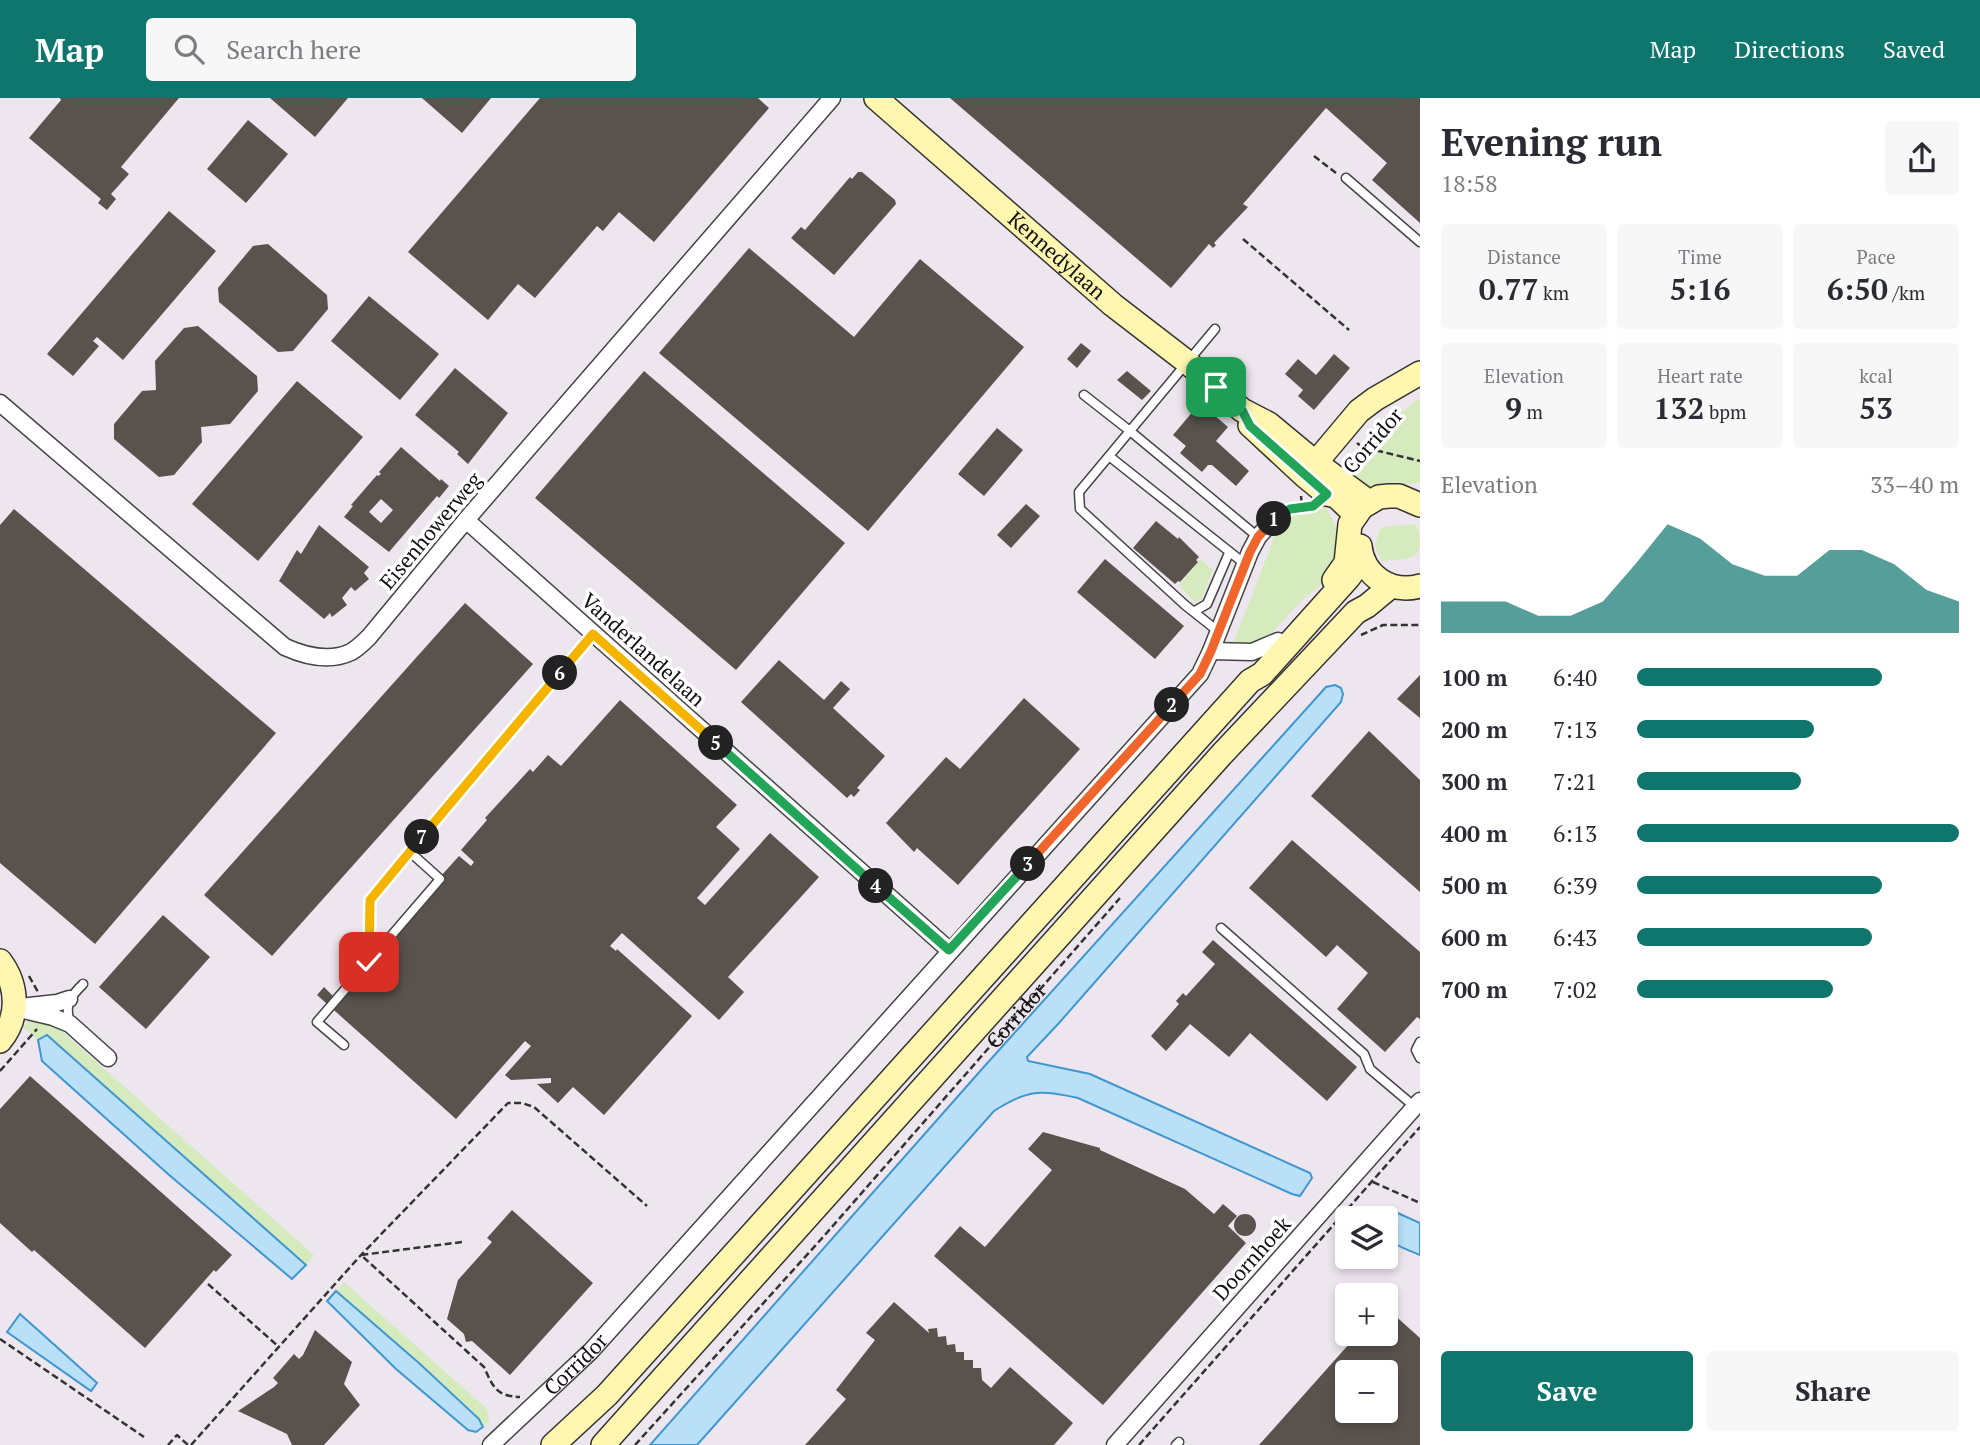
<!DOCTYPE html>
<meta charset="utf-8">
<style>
:root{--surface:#fff;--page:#f7f7f7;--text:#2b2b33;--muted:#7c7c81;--accent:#0f766e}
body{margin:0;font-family:"PT Serif",serif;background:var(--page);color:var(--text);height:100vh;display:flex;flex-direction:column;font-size:26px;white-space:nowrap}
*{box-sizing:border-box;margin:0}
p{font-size:23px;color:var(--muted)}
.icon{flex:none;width:38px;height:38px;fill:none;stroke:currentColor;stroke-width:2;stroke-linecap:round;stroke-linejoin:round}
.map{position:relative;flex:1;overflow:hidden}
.panel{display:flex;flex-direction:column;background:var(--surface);width:560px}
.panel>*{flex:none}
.fabs{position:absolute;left:1335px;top:1108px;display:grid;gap:14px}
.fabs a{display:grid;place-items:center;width:63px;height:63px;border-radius:7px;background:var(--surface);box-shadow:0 4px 10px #0003;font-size:35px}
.pin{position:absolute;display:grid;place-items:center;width:60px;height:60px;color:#fff;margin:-30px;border-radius:14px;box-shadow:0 4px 10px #0006}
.km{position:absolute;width:35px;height:35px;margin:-18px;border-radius:50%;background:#222;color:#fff;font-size:19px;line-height:35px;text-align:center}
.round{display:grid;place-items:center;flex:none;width:74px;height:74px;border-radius:7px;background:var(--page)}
.summary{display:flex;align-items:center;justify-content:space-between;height:119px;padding:0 21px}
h1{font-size:38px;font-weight:700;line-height:52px}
.figures{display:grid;grid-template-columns:repeat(3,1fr);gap:10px;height:119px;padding:7px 21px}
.figures div{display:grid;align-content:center;border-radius:7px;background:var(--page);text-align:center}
.figures b{font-size:30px;font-weight:700}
.figures small{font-size:19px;font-weight:400}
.figures p{font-size:19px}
.chart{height:196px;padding:14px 21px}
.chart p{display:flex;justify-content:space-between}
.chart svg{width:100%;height:126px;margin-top:7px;fill:var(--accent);opacity:.7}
.action{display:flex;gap:14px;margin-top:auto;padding:14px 21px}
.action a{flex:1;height:80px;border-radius:7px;background:var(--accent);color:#fff;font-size:28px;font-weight:700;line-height:80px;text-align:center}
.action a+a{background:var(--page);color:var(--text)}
ul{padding:0 21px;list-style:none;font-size:23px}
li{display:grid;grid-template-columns:112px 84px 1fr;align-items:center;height:52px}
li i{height:18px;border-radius:9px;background:var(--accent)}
header{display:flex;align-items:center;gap:42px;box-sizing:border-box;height:98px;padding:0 35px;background:var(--accent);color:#fff}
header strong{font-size:33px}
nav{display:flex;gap:38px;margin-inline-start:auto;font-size:24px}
.search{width:490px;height:63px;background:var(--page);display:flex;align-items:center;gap:18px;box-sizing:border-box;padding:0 24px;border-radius:7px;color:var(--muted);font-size:26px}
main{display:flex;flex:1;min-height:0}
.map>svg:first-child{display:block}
.industrial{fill:#eee6ef;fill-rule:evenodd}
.green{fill:#d5ebbd}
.water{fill:#b9e0f7;stroke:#3f96cf;stroke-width:2}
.building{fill:#5a524d;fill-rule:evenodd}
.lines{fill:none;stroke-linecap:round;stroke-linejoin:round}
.lane-casing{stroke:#444;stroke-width:11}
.street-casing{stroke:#444;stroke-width:19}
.secondary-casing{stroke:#333;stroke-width:26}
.path{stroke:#333;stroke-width:2.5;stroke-dasharray:7 3.5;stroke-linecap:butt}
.lane{stroke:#fff;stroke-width:8}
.street{stroke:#fff;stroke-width:16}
.secondary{stroke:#fff6b0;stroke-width:23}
.split-1-casing{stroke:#fff;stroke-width:14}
.split-2-casing{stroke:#fff;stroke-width:14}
.split-3-casing{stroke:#fff;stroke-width:14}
.split-4-casing{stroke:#fff;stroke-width:14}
.split-5-casing{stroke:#fff;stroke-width:14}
.split-6-casing{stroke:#fff;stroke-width:14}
.split-7-casing{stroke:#fff;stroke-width:14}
.split-8-casing{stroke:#fff;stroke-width:14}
.split-1{stroke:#22a559;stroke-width:9}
.split-2{stroke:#f0652b;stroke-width:9}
.split-3{stroke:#f0652b;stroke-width:9}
.split-4{stroke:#22a559;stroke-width:9}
.split-5{stroke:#22a559;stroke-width:9}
.split-6{stroke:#f5b400;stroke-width:9}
.split-7{stroke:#f5b400;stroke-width:9}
.split-8{stroke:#f5b400;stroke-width:9}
.labels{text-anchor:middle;stroke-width:7;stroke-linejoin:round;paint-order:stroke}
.street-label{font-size:21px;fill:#111;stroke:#fff}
</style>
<header>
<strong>Map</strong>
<div class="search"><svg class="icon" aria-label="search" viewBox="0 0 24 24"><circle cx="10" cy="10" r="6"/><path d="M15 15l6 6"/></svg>Search here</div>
<nav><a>Map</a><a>Directions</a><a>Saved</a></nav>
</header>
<main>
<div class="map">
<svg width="1420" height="1347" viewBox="0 0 1420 1347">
<rect width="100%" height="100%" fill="#fffdf5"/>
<path class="industrial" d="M0 0H1420V1347H0ZM1348 1120H1386V1158H1348ZM1348 1197H1386V1236H1348ZM1348 1274H1386V1312H1348Z"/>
<path class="green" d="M1420 300V384C1394 393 1369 395 1345 379L1383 329Z
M1322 406C1344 428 1345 467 1320 488 1313 494 1305 499 1299 505 1281 523 1263 555 1233 546L1271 448 1276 430 1295 415 1316 412Z
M1415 426C1419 433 1420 439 1420 448 1418 466 1395 459 1382 464L1375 448 1379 432C1391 425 1403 429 1415 426Z
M1200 461 1213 472 1201 502 1195 504 1179 488Z
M28 923 52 926 65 936 314 1157 306 1167 47 938 38 942 23 929Z
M344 1184 485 1309 488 1314 489 1324 483 1329 479 1321 420 1266 336 1193Z"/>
<path class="water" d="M1335 587 1341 590 1343 596 1341 604 1059 925 1027 959 1028 963 1090 976 1310 1075 1312 1080 1300 1098 1292 1096 1078 1000C1040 992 1028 991 994 1013L697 1347H650L982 971 1326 589Z
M47 937 306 1167 292 1181 168 1076 42 963 38 942Z
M1391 1112 1420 1125V1157C1397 1147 1386 1148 1386 1120H1384L1386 1114Z
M336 1193 420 1266 479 1321 483 1329 476 1334 468 1332 396 1271 327 1203Z
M20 1216 97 1285 91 1293 7 1234Z"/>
<path class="building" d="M60 0H179L121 69 129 76 111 96 116 101 107 112 98 105 101 101 29 40 61 2Z
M270 0H348L315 39Z
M422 0H491L462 35Z
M540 0H758L769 10 654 144 619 114 603 133 597 128 535 200 518 186 488 222 408 154Z
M950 0H1420V125L1372 82 1387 65 1326 10 1243 106 1248 109 1214 145 1216 147 1213 150 1209 146 1171 190Z
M248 22 288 56 246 105 207 71Z
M858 74H862L895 102 896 106 834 177 791 140 801 129 805 132 850 79 852 81Z
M169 113 216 153 123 262 97 239 93 243 99 248 73 278 47 256Z
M268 146 327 197 328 211 293 253 278 254 219 204 218 190 253 148Z
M749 150 854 239 920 161 1024 249 868 433 659 255Z
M369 198 439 256 400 302 331 243Z
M198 228 257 278 258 293 230 326 201 329 202 344 174 377 159 379 114 341V326L142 293 156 292 155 263 184 230Z
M1081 245 1091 253 1077 270 1067 261Z
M1334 256 1350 270 1314 312 1298 298 1303 292 1285 276 1298 261 1316 277Z
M455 270 508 315 468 366 457 356 459 354 415 317Z
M644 273 845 445 736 572 535 400Z
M1127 273 1151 293 1142 302 1117 282Z
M297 283 363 339 258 463 192 406Z
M1200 305 1228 329 1216 343 1249 373 1236 388 1212 367H1208L1202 374 1180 355 1186 348 1173 337Z
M997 330 1023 352 984 398 958 376Z
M401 349 440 383 441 381 449 388 439 400 437 398 389 454 344 419 353 408 351 407 377 377 378 378 381 376 379 374ZM381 401 393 412 381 425 369 414Z
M1026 406 1040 418 1011 450 997 437Z
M14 411 276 635 95 846 0 765V427Z
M1156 423 1178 441 1179 439 1199 459 1196 462 1198 464 1180 484 1178 483 1175 486 1133 450Z
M319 427 369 469 364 475 369 481 355 493 351 489 342 500 347 507 332 519 330 515 324 521 279 483 297 452 301 456Z
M1105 461 1184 528 1155 561 1077 494Z
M465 505 533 566 272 858 204 797Z
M779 562 824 602 841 583 850 591 833 610 885 658 857 690 860 692 854 699 851 696 847 700 741 604Z
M1420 577V620L1397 601Z
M1024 600 1080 651 958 787 917 750 914 754 886 725 946 659 960 671Z
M620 602 737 707 716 729 740 751 697 800 705 807 770 735 819 779 728 879 744 894 719 922 622 835 610 848 616 853 617 851 692 918 604 1017 573 989 558 1005 537 986 551 985V980L511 982 505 977 531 948 525 943 456 1021 317 897 324 889 333 898 459 758 471 768 474 764 461 752 487 722 485 720 530 671 533 674 548 657 561 668Z
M1369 633 1420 682V794L1311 698Z
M1292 742 1420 854V921L1417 919 1385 954 1337 911 1368 875 1337 847 1326 859 1249 790Z
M163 817 210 859 146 931 99 889Z
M1213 842 1357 969 1327 1003 1250 935 1229 959 1190 926 1166 953 1151 938 1179 906 1176 903 1183 895 1186 898 1215 866 1202 854Z
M30 978 232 1157 216 1174 214 1172 145 1250 34 1152 32 1154 0 1125V1011Z
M1043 1034 1100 1050V1052L1185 1091 1214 1116 1223 1106 1237 1118 1228 1128 1246 1145 1103 1307 934 1158 960 1128 985 1149 1052 1072 1028 1051Z
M512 1112 593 1185 510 1277 472 1243 466 1244 464 1236 447 1221 458 1182 492 1144 487 1140Z
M1234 1127a11 11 0 1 1 22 0a11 11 0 1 1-22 0Z
M894 1204 929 1235 928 1231 937 1230 938 1239 946 1238 947 1247 955 1246 956 1254H964V1262H973V1270H981L982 1282 991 1290 1010 1269 1073 1325 1054 1347H805L846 1301 836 1292 875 1242 866 1235Z
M1391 1214 1420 1240V1347H1259L1358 1236H1386V1216ZM1348 1274H1386V1312H1348Z
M315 1232 352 1264 344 1286 360 1307 324 1347H292L287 1336 238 1313 274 1289 278 1285 273 1280 294 1256 299 1261 303 1257Z"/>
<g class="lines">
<defs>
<path id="lane" d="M1346 80 1420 144
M1215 231 1079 394 1080 411 1185 507 1219 534
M1084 297 1130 333 1258 439
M1109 358 1245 466
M1195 513 1207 506 1229 455
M1221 830 1364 956 1370 971 1415 1009
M369 864 370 802 593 536
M70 925C64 906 70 899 83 886
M1420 944 1416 952 1420 960
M344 947 317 924 440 781 410 754
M1176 1347 1179 1344"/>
<g id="street">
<path d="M0 305 285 549C305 558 330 564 351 554 358 550 364 544 369 539L466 422 832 0"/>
<path d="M466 422 949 852"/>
<path d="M1211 553 1252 554 1278 543"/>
<path d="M20 909 57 905 69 901"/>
<path d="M15 910 53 919 70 926 108 960"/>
<path id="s2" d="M491 1347 591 1253 1200 576 1211 553 1250 454 1258 439 1275 420"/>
<path d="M1115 1347 1420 1003"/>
</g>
<g id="secondary">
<path id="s3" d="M876 0 1113 207 1187 264 1242 312 1269 326 1316 365 1369 404"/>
<path d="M1250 327 1305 378 1327 396 1336 398 1356 417"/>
<path d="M1307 375 1359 313 1375 301 1420 275"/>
<path d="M1360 448C1363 478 1391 496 1420 488"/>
<path d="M1334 482 1346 465 1350 426 1362 409 1379 399 1389 398H1399L1420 407"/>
<path d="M0 863C18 887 20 919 0 943"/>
<path d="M553 1347 607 1297 1250 583 1262 576 1349 479 1362 461"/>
<path d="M603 1347 1222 656 1356 514 1367 508 1390 489"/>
</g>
</defs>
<use href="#lane" class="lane-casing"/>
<use href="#street" class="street-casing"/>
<use href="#secondary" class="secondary-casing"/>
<g class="path">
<path d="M1314 58 1336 75"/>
<path d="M1243 141 1349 232"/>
<path d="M1357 345 1362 349 1420 363"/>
<path d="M1351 367 1374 335 1398 310"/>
<path d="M1301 398 1302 408"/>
<path d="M1286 413 1302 408H1310"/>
<path d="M1361 537 1383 527H1420"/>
<path d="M29 878 38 894"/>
<path d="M0 973 37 931"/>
<path d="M1373 1084 1420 1105"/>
<path d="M462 1144 361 1157 484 1269C493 1289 496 1298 520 1299"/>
<path d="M208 1186 279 1249"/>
<path d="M0 1241 144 1339"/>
<path d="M168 1347 177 1337 188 1347"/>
<path d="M191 1347 361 1157 508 1005H522L534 1009 647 1108"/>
<path id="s1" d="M635 1347 824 1138 1120 800"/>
<path d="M1139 1347 1420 1029"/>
</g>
<use href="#lane" class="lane"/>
<use href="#street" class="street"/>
<use href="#secondary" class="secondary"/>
</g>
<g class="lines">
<defs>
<path id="split-1" d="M1216 289 1242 312 1250 328 1327 396 1313 408 1290 411 1274 421"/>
<path id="split-2" d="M1172 607 1200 576 1211 553 1250 454 1258 439 1274 421"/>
<path id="split-3" d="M1028 766 1172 607"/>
<path id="split-4" d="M876 788 949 852 1028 766"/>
<path id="split-5" d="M716 645 876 788"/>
<path id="split-6" d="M560 575 593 536 716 645"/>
<path id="split-7" d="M422 739 560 575"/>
<path id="split-8" d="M369 864 370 802 422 739"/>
</defs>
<use href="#split-1" class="split-1-casing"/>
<use href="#split-2" class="split-2-casing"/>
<use href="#split-3" class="split-3-casing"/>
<use href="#split-4" class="split-4-casing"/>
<use href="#split-5" class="split-5-casing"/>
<use href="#split-6" class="split-6-casing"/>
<use href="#split-7" class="split-7-casing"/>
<use href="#split-8" class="split-8-casing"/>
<use href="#split-1" class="split-1"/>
<use href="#split-2" class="split-2"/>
<use href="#split-3" class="split-3"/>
<use href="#split-4" class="split-4"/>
<use href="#split-5" class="split-5"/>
<use href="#split-6" class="split-6"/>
<use href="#split-7" class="split-7"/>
<use href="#split-8" class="split-8"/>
</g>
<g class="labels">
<g class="street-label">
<text dy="7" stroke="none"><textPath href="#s3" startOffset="240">Kennedylaan</textPath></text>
<text transform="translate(1373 343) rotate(-49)" y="7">Corridor</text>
<text transform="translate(431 433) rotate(-50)" y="7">Eisenhowerweg</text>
<text transform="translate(643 552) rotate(42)" y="7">Vanderlandelaan</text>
<text dy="7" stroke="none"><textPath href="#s1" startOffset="574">Corridor</textPath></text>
<text transform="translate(1252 1161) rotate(-48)" y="7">Doornhoek</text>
<text dy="7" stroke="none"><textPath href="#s2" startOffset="117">Corridor</textPath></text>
</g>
</g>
</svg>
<div class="fabs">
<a><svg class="icon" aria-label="layers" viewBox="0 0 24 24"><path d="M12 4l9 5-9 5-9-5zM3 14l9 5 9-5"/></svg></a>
<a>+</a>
<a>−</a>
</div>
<div class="pin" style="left:1216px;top:289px;background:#1e9e55"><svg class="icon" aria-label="arrive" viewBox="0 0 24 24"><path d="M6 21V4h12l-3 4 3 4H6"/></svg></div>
<div class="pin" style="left:369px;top:864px;background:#d93025"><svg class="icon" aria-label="check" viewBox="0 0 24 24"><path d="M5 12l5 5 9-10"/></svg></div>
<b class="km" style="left:1274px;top:421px">1</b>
<b class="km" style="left:1172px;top:607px">2</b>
<b class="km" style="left:1028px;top:766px">3</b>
<b class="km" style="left:876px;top:788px">4</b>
<b class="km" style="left:716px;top:645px">5</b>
<b class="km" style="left:560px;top:575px">6</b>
<b class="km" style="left:422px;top:739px">7</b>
</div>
<section class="panel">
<div class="summary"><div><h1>Evening run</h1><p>18:58</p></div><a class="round"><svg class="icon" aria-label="share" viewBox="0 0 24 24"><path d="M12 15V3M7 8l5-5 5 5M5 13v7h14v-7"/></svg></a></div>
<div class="figures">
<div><p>Distance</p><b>0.77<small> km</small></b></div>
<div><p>Time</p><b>5:16</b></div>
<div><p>Pace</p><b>6:50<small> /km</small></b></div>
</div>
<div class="figures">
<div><p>Elevation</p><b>9<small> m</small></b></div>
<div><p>Heart rate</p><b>132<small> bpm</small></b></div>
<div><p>kcal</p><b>53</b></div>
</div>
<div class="chart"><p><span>Elevation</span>33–40 m</p>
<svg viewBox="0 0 160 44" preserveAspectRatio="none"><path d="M0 44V33L10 33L20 33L30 38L40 38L50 33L60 20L70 6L80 11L90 20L100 24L110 24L120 15L130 15L140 20L150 29L160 33V44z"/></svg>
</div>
<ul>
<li><b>100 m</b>6:40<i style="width:76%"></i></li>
<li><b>200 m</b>7:13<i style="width:55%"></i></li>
<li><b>300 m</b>7:21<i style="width:51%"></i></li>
<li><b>400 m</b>6:13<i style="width:100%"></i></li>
<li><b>500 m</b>6:39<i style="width:76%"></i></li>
<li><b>600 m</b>6:43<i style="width:73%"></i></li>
<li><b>700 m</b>7:02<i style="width:61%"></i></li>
</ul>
<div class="action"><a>Save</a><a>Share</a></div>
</section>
</main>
